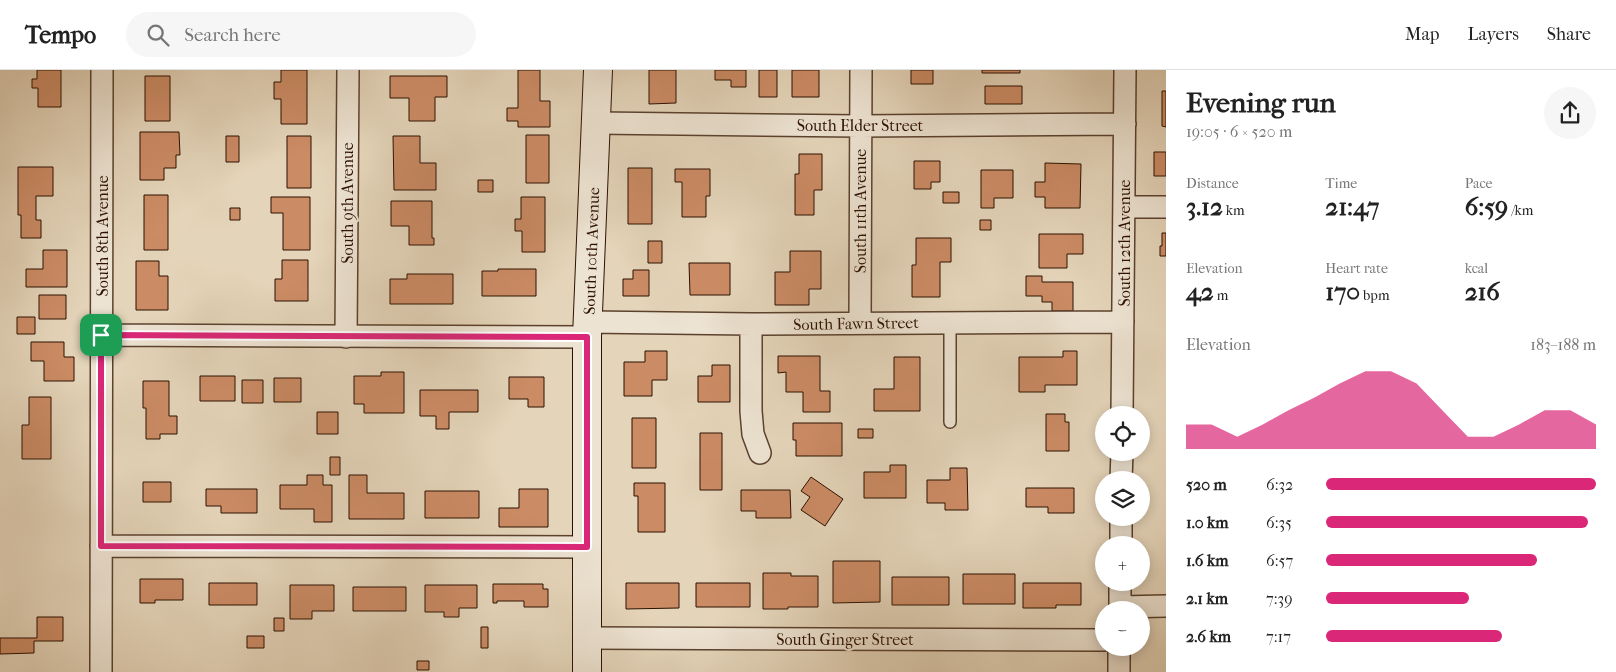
<!DOCTYPE html>
<meta charset="utf-8">
<style>
:root{--surface:#fff;--page:#f6f6f6;--text:#222;--muted:#767676;--line:#e0e0e0;--accent:#db2777}
body{margin:0;font-family:"IM FELL French Canon",serif;background:var(--page);color:var(--text);height:100vh;display:flex;flex-direction:column;font-size:19px;white-space:nowrap}
*{box-sizing:border-box;margin:0}
p{font-size:16px;color:var(--muted)}
.icon{flex:none;width:28px;height:28px;fill:none;stroke:currentColor;stroke-width:2;stroke-linecap:round;stroke-linejoin:round}
.map{position:relative;flex:1;overflow:hidden}
.details{display:flex;flex-direction:column;background:var(--surface);width:450px}
.details>*{flex:none}
.tools{position:absolute;left:1095px;top:336px;display:grid;gap:10px}
.tools a{display:grid;place-items:center;width:55px;height:55px;border-radius:50%;background:var(--surface);box-shadow:0 2px 12px #0003;font-size:25px}
.pin{position:absolute;display:grid;place-items:center;width:42px;height:42px;color:#fff;margin:-21px;border-radius:10px;box-shadow:0 2px 8px #0006}
.round{display:grid;place-items:center;flex:none;width:52px;height:52px;border-radius:26px;background:var(--page)}
.headline{display:flex;align-items:center;justify-content:space-between;height:85px;padding:0 20px}
h1{font-size:28px;font-weight:800;line-height:38px}
.metrics{display:grid;grid-template-columns:repeat(3,1fr);gap:8px;height:85px;padding:5px 20px}
.metrics div{display:grid;align-content:center}
.metrics b{font-size:25px;font-weight:800}
.metrics small{font-size:14px;font-weight:400}
.metrics p{font-size:14px}
.chart{height:140px;padding:10px 20px}
.chart p{display:flex;justify-content:space-between}
.chart svg{width:100%;height:90px;margin-top:5px;fill:var(--accent);opacity:.7}
ul{padding:0 20px;list-style:none;font-size:16px}
li{display:grid;grid-template-columns:80px 60px 1fr;align-items:center;height:38px}
li i{height:12px;border-radius:6px;background:var(--accent)}
header{display:flex;align-items:center;gap:30px;box-sizing:border-box;height:70px;padding:0 25px;background:var(--surface);border-bottom:1px solid var(--line)}
header strong{font-size:24px}
nav{display:flex;gap:28px;margin-inline-start:auto;font-size:18px}
.search{width:350px;height:45px;background:var(--page);display:flex;align-items:center;gap:12px;box-sizing:border-box;padding:0 18px;border-radius:28px;color:var(--muted);font-size:19px}
main{display:flex;flex:1;min-height:0}
.map>svg:first-child{display:block}
.building{fill:#cb8b65;stroke:#2d1000}
.lines{fill:none;stroke-linecap:round;stroke-linejoin:round}
.lane-casing{stroke:#5b412e;stroke-width:14}
.street-casing{stroke:#5b412e;stroke-width:24}
.secondary-casing{stroke:#2d1000;stroke-width:30}
.lane{stroke:#ede3d2;stroke-width:11}
.street{stroke:#ede3d2;stroke-width:21}
.secondary{stroke:#ede3d2;stroke-width:28}
.route-casing{stroke:#fff;stroke-width:10}
.route{stroke:#db2777;stroke-width:6}
.labels{text-anchor:middle;stroke-width:4;stroke-linejoin:round;paint-order:stroke}
.street-label{font-size:16px;fill:#2d1000;stroke:#ede3d2}
</style>
<header>
<strong>Tempo</strong>
<div class="search"><svg class="icon" aria-label="search" viewBox="0 0 24 24"><circle cx="10" cy="10" r="6"/><path d="M15 15l6 6"/></svg>Search here</div>
<nav><a>Map</a><a>Layers</a><a>Share</a></nav>
</header>
<main>
<div class="map">
<svg width="1166" height="602" viewBox="0 0 1166 602">
<rect width="100%" height="100%" fill="#e4d4b9"/>
<filter id="stains"><feTurbulence type="fractalNoise" baseFrequency=".004" numOctaves="4"/><feColorMatrix values="0 0 0 0 .2 0 0 0 0 .09 0 0 0 0 .02 0 0 0 .5 -.17"/></filter>
<radialGradient id="worn" r=".72"><stop offset=".6" stop-color="#630" stop-opacity="0"/><stop offset="1" stop-color="#630" stop-opacity=".3"/></radialGradient>
<path class="building" d="M37 0H61V37H38V18H32V9H37Z
M281 0H307V54H281V29H274V12H281Z
M518 0H540V31H550V57H518V51H507V38H518Z
M649 0H676V33L649 34Z
M715 0H746V17H731V10H715Z
M759 0H777V27H759Z
M792 0H819V27H792Z
M911 0H933V14H911Z
M982 0H1020V3H982Z
M145 6H170V51H145Z
M390 6H447V27H435V51H409V28H390Z
M985 16H1022V34H985Z
M1162 21H1166V57L1162 56Z
M140 62H179L180 85H176V98H164V110H140Z
M526 65H549V113H526Z
M226 66H239V92H226Z
M287 66H311V118H287Z
M393 66H420V93H436V120H394Z
M1154 82H1166V106H1154Z
M799 84H822V120H814V145H795V104H799Z
M914 91H940V112H931V119H914Z
M1045 93 1081 94 1080 138H1045V127H1035V112H1045Z
M18 97H53V126H36V150H41V168H21V145H18Z
M628 98H652V154H628Z
M675 99H710V126H706V147H682V112H675Z
M981 100H1013V128H994V138H981Z
M478 110H493V122H478Z
M943 122H959V133H943Z
M144 125H168V180H144Z
M271 127H310V180H283V143H271Z
M521 127H545V182H522V161H515V149H521Z
M391 131H432V168H434V175H409V156H391Z
M230 138H240V150H230Z
M980 150H991V160H980Z
M1162 163H1166V186H1160V176H1162Z
M1039 164H1083V184H1067V198H1039Z
M916 168H951V192H940V227H912V195H916Z
M648 171H662V193H648Z
M43 180H67V217H26V199H43Z
M790 181H821V219H809V235H775V202H790Z
M282 190H308V231H275V209H282Z
M136 191H159V206H168V240H136Z
M689 193H730V225H690Z
M498 199H536V226H482V201H498Z
M633 200H649V226H623V209H633Z
M407 204H453V234H390V209H407Z
M1026 206H1042V212H1073V241H1052V232H1042V226H1026Z
M39 225H66V249H39Z
M17 247H35V264H17Z
M31 272H64V287H74V311H44V291H31Z
M645 281H667V310H652V326H624V292H645Z
M1063 281H1077V315H1045V322H1019V287H1063Z
M778 286H820V321H830V342H803V322H786V302L778 303Z
M894 287H920V341H874V319H894Z
M712 295H730V332H698V306H712Z
M381 302H404V343H364V334H354V306H381Z
M200 306H235V331H200Z
M509 307H544V337H528V329H509Z
M274 308H301V332H274Z
M242 310H263V333H242Z
M143 311H169V346H177V364H160V369H146V338H143Z
M420 320H478V342H449V359H436V346H420Z
M29 327H51V389H22V355H29Z
M317 342H338V364H317Z
M1046 344H1065V352H1069V381H1046Z
M632 348H656V398H632Z
M793 353H842V386H796V370H793Z
M858 359H873V368H858Z
M700 363H722V420H700Z
M330 387H340V405H330Z
M890 395H906V428H864V402H890Z
M950 398H967L968 440H945V433H927V410H950Z
M307 405H323V415H332V452H314V439H280V415H307Z
M349 405H367V423H404V449H349Z
M811 407 843 429 825 456 801 440 810 427 801 421Z
M143 412H171V432H143Z
M634 413H665V462H638V426H634Z
M1026 418H1074V443H1048V437H1026Z
M206 419H257V443H221V436H206Z
M519 419H548V457H499V438H519Z
M741 420H790L791 448H756V441H741Z
M425 421H479V448H425Z
M833 491H880V532L833 533Z
M763 503H791V506H818V537H788V539H763Z
M963 504H1015V534H963Z
M892 507H949V535H892Z
M140 509H183V530H155V533H140Z
M209 513H257V535H209Z
M626 513H679V538L626 539Z
M696 513H750V537H696Z
M1023 513H1081V535H1056V538H1023Z
M493 514H543V519H548V537H524V531H497V533H493Z
M290 515H334V541H312V549H290Z
M425 515H477V538H459V547H444V542H425Z
M353 517H406V541H353Z
M37 547H63V571H34V583L0 584V568H37Z
M274 548H284V561H274Z
M481 557H488V578H481Z
M247 566H264V578H247Z
M417 591H429V600H417Z"/>
<g class="lines">
<defs>
<path id="lane" d="M950 252V352"/>
<path id="street" d="M596 53 860 56 1125 54
M1124 137H1166
M588 252 751 254 1123 252
M860 253 861 0
M751 254V341L753 364 760 383
M101 265 587 267
M346 267 348 0
M1122 345 1125 0
M1121 410 1122 382
M1121 475V448
M101 476 587 477
M1120 537 1166 536
M1120 540V512
M587 568 1104 570
M101 602 102 0
M1119 602V578"/>
<path id="secondary" d="M587 602V267L598 0"/>
</defs>
<use href="#lane" class="lane-casing"/>
<use href="#street" class="street-casing"/>
<use href="#secondary" class="secondary-casing"/>
<use href="#lane" class="lane"/>
<use href="#street" class="street"/>
<use href="#secondary" class="secondary"/>
</g>
<g class="lines">
<defs>
<path id="route" d="M101 265 587 267V477L101 476Z"/>
</defs>
<use href="#route" class="route-casing"/>
<use href="#route" class="route"/>
</g>
<g class="labels">
<g class="street-label">
<text x="860" y="61">South Elder Street</text>
<text transform="translate(347 133) rotate(-90)" y="6">South 9th Avenue</text>
<text transform="translate(860 141) rotate(-90)" y="6">South 11th Avenue</text>
<text transform="translate(102 166) rotate(-90)" y="6">South 8th Avenue</text>
<text transform="translate(1124 173) rotate(-90)" y="6">South 12th Avenue</text>
<text transform="translate(591 181) rotate(-88)" y="6">South 10th Avenue</text>
<text transform="translate(856 253) rotate(-1)" y="6">South Fawn Street</text>
<text x="845" y="575">South Ginger Street</text>
</g>
</g>
<rect width="100%" height="100%" filter="url(#stains)"/>
<rect width="100%" height="100%" fill="url(#worn)"/>
</svg>
<div class="tools">
<a><svg class="icon" aria-label="locate" viewBox="0 0 24 24"><circle cx="12" cy="12" r="6"/><path d="M12 2v4M12 18v4M2 12h4M18 12h4"/></svg></a>
<a><svg class="icon" aria-label="layers" viewBox="0 0 24 24"><path d="M12 4l9 5-9 5-9-5zM3 14l9 5 9-5"/></svg></a>
<a>+</a>
<a>−</a>
</div>
<div class="pin" style="left:101px;top:265px;background:#1e9e55"><svg class="icon" aria-label="arrive" viewBox="0 0 24 24"><path d="M6 21V4h12l-3 4 3 4H6"/></svg></div>
</div>
<section class="details">
<div class="headline"><div><h1>Evening run</h1><p>19:05 · 6 × 520 m</p></div><a class="round"><svg class="icon" aria-label="share" viewBox="0 0 24 24"><path d="M12 15V3M7 8l5-5 5 5M5 13v7h14v-7"/></svg></a></div>
<div class="metrics">
<div><p>Distance</p><b>3.12<small> km</small></b></div>
<div><p>Time</p><b>21:47</b></div>
<div><p>Pace</p><b>6:59<small> /km</small></b></div>
</div>
<div class="metrics">
<div><p>Elevation</p><b>42<small> m</small></b></div>
<div><p>Heart rate</p><b>170<small> bpm</small></b></div>
<div><p>kcal</p><b>216</b></div>
</div>
<div class="chart"><p><span>Elevation</span>183–188 m</p>
<svg viewBox="0 0 160 44" preserveAspectRatio="none"><path d="M0 44V32L10 32L20 38L30 32L40 25L50 19L60 12L70 6L80 6L90 12L100 25L110 38L120 38L130 32L140 25L150 25L160 32V44z"/></svg>
</div>
<ul>
<li><b>520 m</b>6:32<i style="width:100%"></i></li>
<li><b>1.0 km</b>6:35<i style="width:97%"></i></li>
<li><b>1.6 km</b>6:57<i style="width:78%"></i></li>
<li><b>2.1 km</b>7:39<i style="width:53%"></i></li>
<li><b>2.6 km</b>7:17<i style="width:65%"></i></li>
</ul>
</section>
</main>
